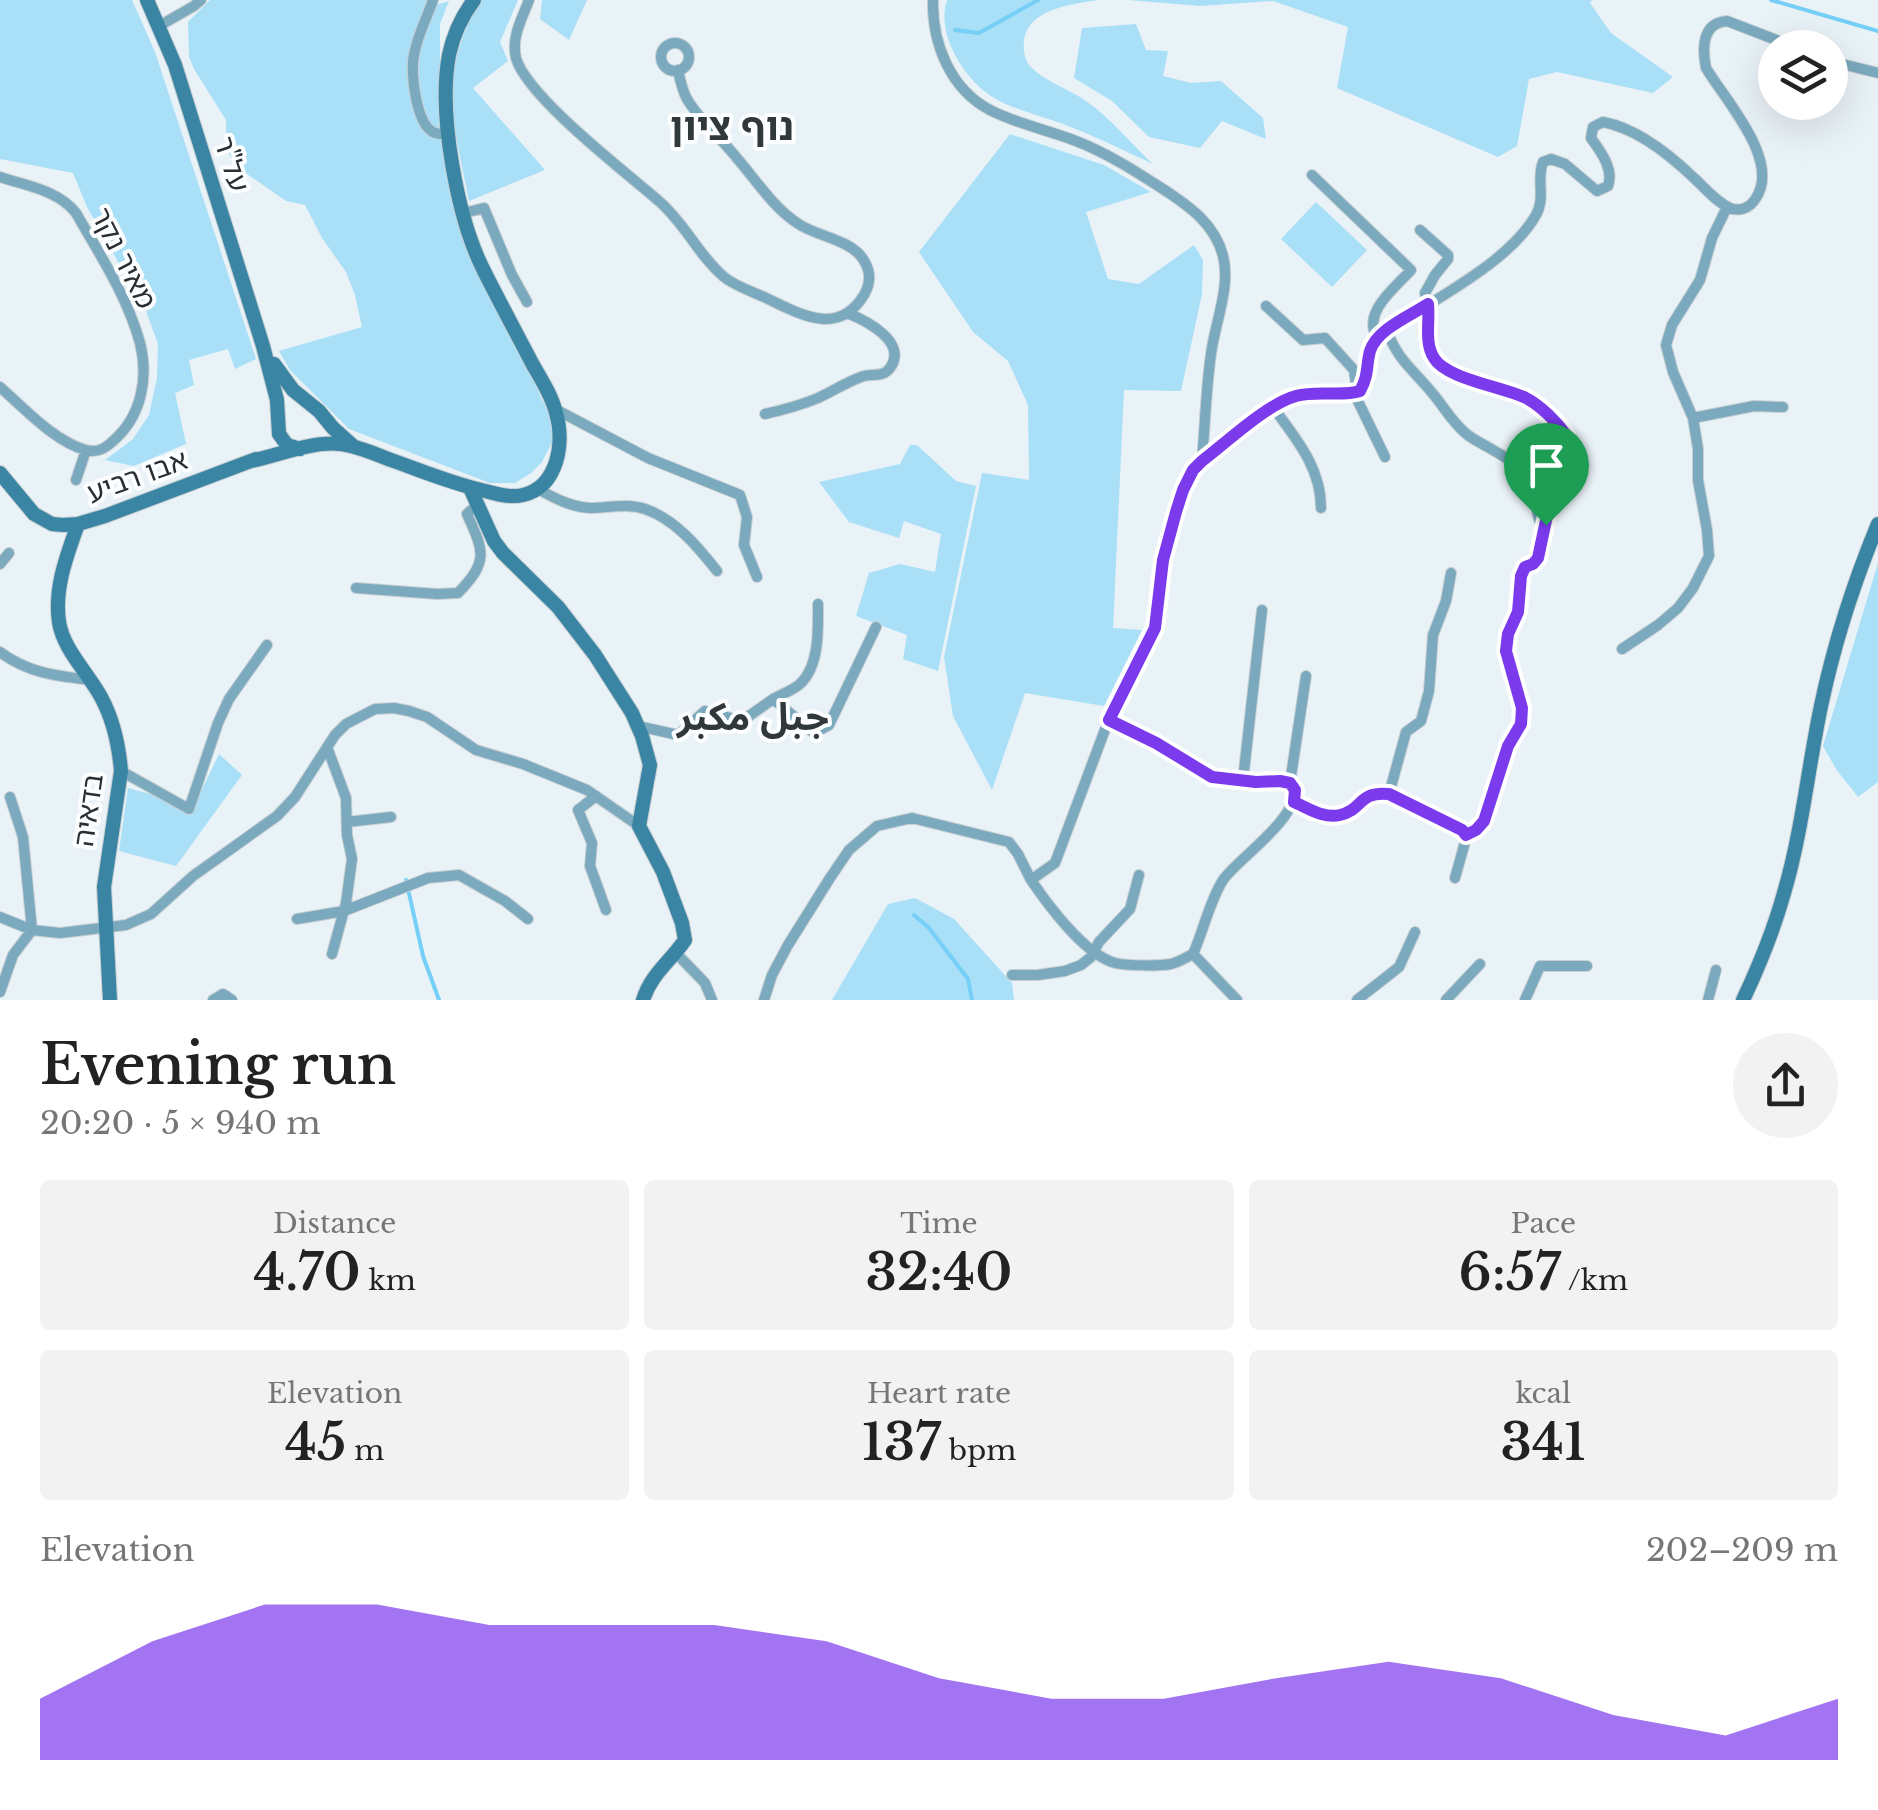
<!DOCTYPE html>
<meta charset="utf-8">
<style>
:root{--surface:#fff;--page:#f2f2f2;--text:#222;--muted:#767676;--accent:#7c3aed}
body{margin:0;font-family:"Libre Baskerville","Noto Sans Arabic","Noto Sans Hebrew",serif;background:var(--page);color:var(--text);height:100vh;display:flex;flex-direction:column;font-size:38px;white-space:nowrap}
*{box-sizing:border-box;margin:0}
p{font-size:32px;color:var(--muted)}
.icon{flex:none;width:55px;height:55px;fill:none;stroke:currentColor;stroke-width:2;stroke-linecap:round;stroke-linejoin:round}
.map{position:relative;height:1000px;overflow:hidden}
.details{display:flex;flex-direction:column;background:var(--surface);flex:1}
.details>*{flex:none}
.fabs{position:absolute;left:1758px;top:30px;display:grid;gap:20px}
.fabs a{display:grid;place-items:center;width:90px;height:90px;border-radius:50%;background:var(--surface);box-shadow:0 10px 40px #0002;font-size:50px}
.pin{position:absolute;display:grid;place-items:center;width:85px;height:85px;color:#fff;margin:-102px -42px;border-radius:50% 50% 50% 0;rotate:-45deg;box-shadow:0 0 10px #0007}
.pin .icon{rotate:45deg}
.round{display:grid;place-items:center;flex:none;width:105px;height:105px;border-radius:52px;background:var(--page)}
.head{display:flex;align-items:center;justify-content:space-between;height:170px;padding:0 40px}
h1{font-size:55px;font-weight:600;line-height:75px}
.stats{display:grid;grid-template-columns:repeat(3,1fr);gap:15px;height:170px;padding:10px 40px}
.stats div{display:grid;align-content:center;border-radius:10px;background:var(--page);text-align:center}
.stats b{font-size:50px;font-weight:600}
.stats small{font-size:28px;font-weight:400}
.stats p{font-size:28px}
.chart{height:280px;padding:20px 40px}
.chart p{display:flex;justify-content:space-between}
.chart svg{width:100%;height:180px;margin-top:10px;fill:var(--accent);opacity:.7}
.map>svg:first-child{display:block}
.green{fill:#a9dff7}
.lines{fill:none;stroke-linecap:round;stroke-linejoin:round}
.stream{stroke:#75cff6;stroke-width:4}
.street-casing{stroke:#c7cfd3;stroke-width:12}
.secondary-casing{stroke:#c7cfd3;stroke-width:16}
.street{stroke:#7ba9be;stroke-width:10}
.secondary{stroke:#3a85a3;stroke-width:14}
.route-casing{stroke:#fff;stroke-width:20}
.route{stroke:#7c3aed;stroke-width:12}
.labels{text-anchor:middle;stroke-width:8;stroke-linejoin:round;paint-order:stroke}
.street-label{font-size:28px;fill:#2b2e30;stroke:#fcfeff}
.district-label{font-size:38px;font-weight:bold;fill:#31383b;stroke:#fcfeff}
</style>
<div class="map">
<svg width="1878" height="1000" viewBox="0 0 1878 1000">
<rect width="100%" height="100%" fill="#e9f2f7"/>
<path class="green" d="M0 0H132L155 52 256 359 235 369 228 349 189 360 194 385 175 393 186 444 134 466 105 460 133 439 149 415 157 378 158 344 146 311 87 207 73 173 0 159Z
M210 0H435L439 4 449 1 440 24V115L453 187 542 400 550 412 554 428 553 441 542 462 531 473 515 483H490L349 429 290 370 279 351 362 327 355 295 346 272 322 238 305 205 286 201 240 169 229 154 226 148V120L194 69 189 57 188 22Z
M480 0H518L500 42 508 61 473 88 545 170 469 201C462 163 446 104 454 67 459 44 469 20 480 0Z
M542 0H587L569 40 540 19Z
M947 0H1098C1073 4 1027 9 1024 41 1023 52 1025 63 1033 69 1048 83 1069 89 1086 101 1111 118 1131 144 1153 164 1125 151 1097 137 1068 126 1046 117 1006 108 988 94 962 75 936 33 947 0Z
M1128 0H1592L1590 3 1611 33 1673 77 1653 93 1557 72 1529 79 1517 146 1498 157 1337 88 1348 27 1273 1 1200 6Z
M1136 24 1146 50 1168 51 1163 76 1191 83 1221 81 1263 118 1266 139 1222 121 1200 148 1149 137 1112 101 1074 78 1082 28Z
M1010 134 1104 165 1151 192 1086 212 1108 279 1139 284 1194 245 1203 260 1202 294 1181 391 1124 390 1113 628 1142 630 1104 706 1025 693 992 790 953 716 944 657 982 473 1029 480 1028 405 1008 361 973 332 919 252Z
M1316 202 1367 250 1332 287 1281 239Z
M910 445H917L956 481 976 486 938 671 903 659 907 635 856 616 869 573 900 564 935 572 941 534 904 521 899 538 849 522 819 482 900 464Z
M1878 563V782L1858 797 1836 769 1823 746Z
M219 754 242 775 176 866 119 851 128 788 194 806Z
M915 898 954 919 1012 983 1014 1000H832L888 904Z"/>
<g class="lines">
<path class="stream" d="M1771 0 1878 31
M955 30 979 33 1038 0
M406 880 423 956 439 1000
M914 915 929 928 968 979 972 1000"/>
<defs>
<path id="street" d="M433 0C427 18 417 36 414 55 410 72 416 123 433 132 436 134 445 134 449 135
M529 0C522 19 511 37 516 58 527 97 627 173 660 202 686 225 699 256 724 277 735 286 751 291 764 297 798 313 838 338 864 295 871 283 871 271 863 259 850 239 817 237 797 223 772 206 756 180 736 157 720 137 700 121 687 99 682 90 680 80 678 70
M933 0C932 43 950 89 990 110 1017 124 1048 130 1076 141 1107 153 1135 171 1163 189 1189 206 1215 224 1223 256 1231 286 1215 323 1211 354 1206 389 1205 425 1202 461
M159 26 194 6 201 0
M661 57a14 14 0 1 1 28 0a14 14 0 1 1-28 0Z
M1830 61 1878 73
M1312 175 1411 270C1395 288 1362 312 1377 338
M0 177C27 186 58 190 76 213 100 255 127 296 140 343 149 379 141 417 113 441 105 449 97 453 86 450 55 442 24 408 0 387
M464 213 484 208 512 275 527 302
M1420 230 1448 255V259L1435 275 1425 293 1430 317 1429 343 1433 358 1443 367 1457 374 1531 401 1566 435V443L1558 463 1538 558 1533 565 1525 567 1521 576 1518 612 1508 634 1506 651 1522 708 1521 724 1508 745 1484 821 1476 830 1467 835
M1266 306 1303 340 1325 338 1354 370 1357 392
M1387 331C1399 362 1413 369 1433 394 1445 408 1453 424 1469 436 1490 450 1518 459 1531 484 1537 496 1535 510 1540 522L1546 525
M1354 393 1385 457
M1273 407C1296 439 1321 467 1321 508
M555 409 648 458 740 495 747 517 744 545 757 577
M765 414C783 410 801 405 818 398 833 391 847 382 861 377 871 373 883 378 890 368 909 342 865 320 847 313
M1693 418 1754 406 1783 407
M76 480 86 450
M538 489C554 498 571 507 590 508 608 508 627 503 645 509 675 519 698 547 717 571
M0 564 9 553
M356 588 437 594 458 593C489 561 484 552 467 514L477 505
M1622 649 1658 625 1678 608 1693 588 1709 556 1707 530 1698 480V449L1693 418 1673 372 1666 345 1672 325 1700 280 1712 238 1727 207
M0 652C28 673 57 676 91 680
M773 699C782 694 794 690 801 683 820 664 818 628 818 604
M638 726 678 735 705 711 742 721 773 699 814 733 829 725 876 627
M327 747 346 798 347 835 352 859 346 903 332 954
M121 771 189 809 218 723 229 699 267 645
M1243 780 1262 610
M1290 783 1306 676
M1389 794 1406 732 1421 721 1429 691 1433 635 1446 601 1451 573
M596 796 578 810 592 843 590 866 606 910
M1294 803C1308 808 1325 819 1340 815 1363 810 1358 791 1389 794L1462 830 1467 835 1455 878
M347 822 391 817
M1031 880C1048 905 1085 955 1115 963 1127 966 1160 966 1171 964 1179 962 1187 957 1193 954 1204 930 1209 902 1223 880 1238 858 1311 810 1290 783L1273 781 1256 782 1211 777 1156 743 1109 719
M0 917 32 930 60 933 126 925 151 914 193 876 277 816 295 797 335 735 346 724 375 709 394 708 409 711 427 717 476 750 523 764 587 790 639 826
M297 919 344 911 428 878 459 875 505 901 528 919
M676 953 705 983 712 1000
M1193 954 1237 1000
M1012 975H1038L1065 971 1081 965 1091 957 1099 942 1130 909 1139 875
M0 992 13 955 32 930 23 837 10 797
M213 1000 223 994 232 1000
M764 1000 772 975 788 945 830 878 849 850 877 826 912 818 1009 842 1018 854 1031 880 1055 863 1109 719 1155 627 1163 560 1176 511 1183 489 1193 470 1202 461C1227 442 1267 404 1296 396 1318 390 1341 397 1360 391 1370 374 1368 355 1377 338 1425 303 1507 266 1536 215 1546 197 1536 179 1543 162L1551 159 1565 164 1597 191 1608 186C1614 169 1601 152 1591 138L1593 127 1603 122C1636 128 1670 155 1694 178 1705 188 1716 202 1730 208 1740 212 1750 208 1756 198 1781 160 1725 100 1706 68 1702 48 1702 23 1727 21L1797 48
M1357 1000 1399 967 1415 932
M1446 1000 1480 964
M1525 1000 1540 966H1587
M1708 1000 1716 970"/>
<path id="secondary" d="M147 0 175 65 263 346 277 400 279 434 287 445 300 449
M274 364 293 390 319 411 333 428 352 445
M251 461C279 455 312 441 340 444 358 446 375 454 391 460 422 471 453 484 485 491 497 494 510 498 523 495 558 487 565 442 556 413 552 396 542 381 533 365 517 334 500 303 484 271 457 218 438 113 449 55 453 36 462 16 474 0
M0 473 34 514 52 524 63 525 78 524 105 516 256 459
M470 488 494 541 503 553 558 607 595 655 632 713 642 736 650 765 639 826 663 872 682 923 685 940C670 962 651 974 643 1000
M78 524C67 555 54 588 59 622 63 649 88 673 101 697 113 719 119 747 121 771L104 887 110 1000
M1743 1000C1759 966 1774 929 1784 893 1802 832 1808 768 1821 706 1834 644 1854 582 1878 524"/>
</defs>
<use href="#street" class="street-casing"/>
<use href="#secondary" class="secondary-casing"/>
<use href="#street" class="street"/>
<use href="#secondary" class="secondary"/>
</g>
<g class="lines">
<defs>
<path id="route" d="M1428 304C1430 320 1424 343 1434 358 1446 379 1504 387 1526 398 1541 406 1557 422 1566 435V443L1558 464 1538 558 1533 564 1525 567 1521 576 1518 612 1508 634 1506 651 1522 708 1521 724 1508 746 1484 821 1476 830 1466 835 1462 830 1389 794C1358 791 1363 810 1340 815 1324 819 1308 808 1294 802L1295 790 1290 783 1280 781 1256 782 1212 777 1156 743 1109 720 1155 628 1163 560 1176 512 1183 490 1193 470 1202 461C1227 442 1267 404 1296 396 1318 390 1342 397 1360 391 1369 375 1366 366 1370 351 1377 329 1410 316 1428 304Z"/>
</defs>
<use href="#route" class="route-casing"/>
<use href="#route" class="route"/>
</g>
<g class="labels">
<g class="street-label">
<text transform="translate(232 164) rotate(72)" y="10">על"ר</text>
<text transform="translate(124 258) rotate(63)" y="10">מאיר נקר</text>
<text transform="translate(137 476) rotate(-20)" y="10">אבו רביע</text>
<text transform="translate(88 810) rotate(-82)" y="10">בדאיה</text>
</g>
<g class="district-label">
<text x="732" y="140">נוף ציון</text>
<text x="753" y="730">جبل مكبر</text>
</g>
</g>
</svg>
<div class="fabs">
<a><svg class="icon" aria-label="layers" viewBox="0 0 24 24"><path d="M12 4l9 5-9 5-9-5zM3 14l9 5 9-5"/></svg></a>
</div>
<div class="pin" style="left:1546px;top:525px;background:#1e9e55"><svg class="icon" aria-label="arrive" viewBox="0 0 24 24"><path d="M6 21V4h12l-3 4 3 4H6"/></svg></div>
</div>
<section class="details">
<div class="head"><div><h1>Evening run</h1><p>20:20 · 5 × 940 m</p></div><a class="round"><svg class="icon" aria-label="share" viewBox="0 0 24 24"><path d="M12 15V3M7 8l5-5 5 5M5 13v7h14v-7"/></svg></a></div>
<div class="stats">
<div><p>Distance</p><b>4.70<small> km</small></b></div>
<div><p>Time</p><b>32:40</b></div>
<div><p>Pace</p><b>6:57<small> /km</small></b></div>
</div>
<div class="stats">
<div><p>Elevation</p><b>45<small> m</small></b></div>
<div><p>Heart rate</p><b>137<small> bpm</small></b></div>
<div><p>kcal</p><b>341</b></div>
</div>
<div class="chart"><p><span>Elevation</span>202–209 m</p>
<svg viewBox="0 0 160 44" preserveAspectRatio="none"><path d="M0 44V29L10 15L20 6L30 6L40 11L50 11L60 11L70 15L80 24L90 29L100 29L110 24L120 20L130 24L140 33L150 38L160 29V44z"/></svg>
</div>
</section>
